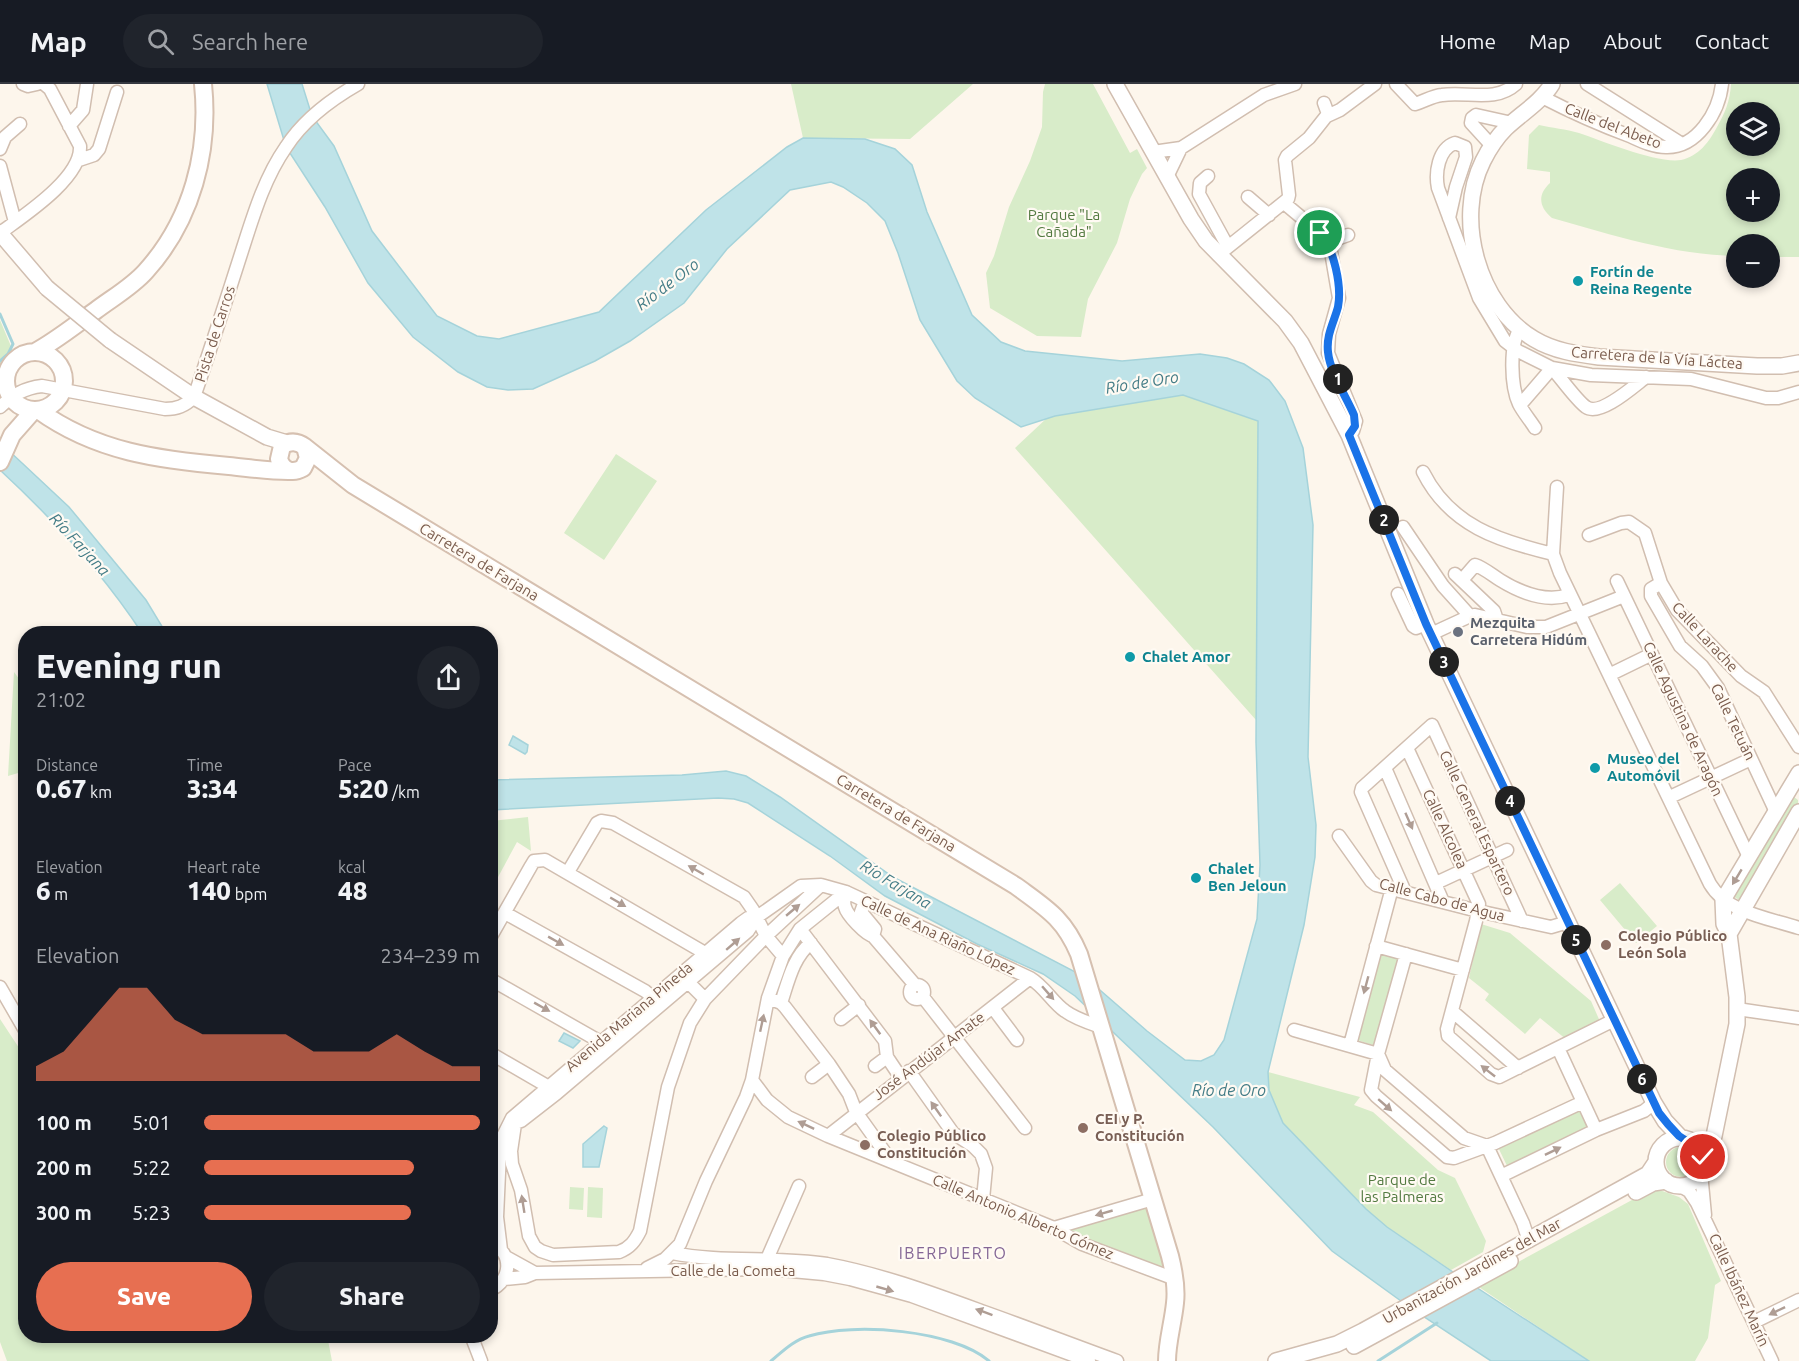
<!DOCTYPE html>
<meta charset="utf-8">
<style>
:root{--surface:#171b24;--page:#20242c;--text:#f1f3f6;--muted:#9ea1a6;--line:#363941;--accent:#e76f51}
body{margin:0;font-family:Ubuntu,sans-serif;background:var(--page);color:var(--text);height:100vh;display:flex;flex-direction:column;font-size:22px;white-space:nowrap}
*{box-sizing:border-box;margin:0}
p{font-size:20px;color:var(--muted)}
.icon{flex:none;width:33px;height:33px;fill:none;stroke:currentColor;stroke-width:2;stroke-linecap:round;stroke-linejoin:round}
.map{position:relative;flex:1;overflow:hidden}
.drawer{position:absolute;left:18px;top:542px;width:480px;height:717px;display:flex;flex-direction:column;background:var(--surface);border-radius:24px;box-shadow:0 3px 9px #0003}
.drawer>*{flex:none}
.controls{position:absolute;left:1726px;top:18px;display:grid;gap:12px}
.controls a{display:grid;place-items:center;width:54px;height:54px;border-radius:50%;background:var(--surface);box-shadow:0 3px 9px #0003;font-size:30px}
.pin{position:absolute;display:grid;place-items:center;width:51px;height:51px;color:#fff;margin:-26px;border:3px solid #fff;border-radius:50%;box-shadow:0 2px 6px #0007}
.km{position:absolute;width:30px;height:30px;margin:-15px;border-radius:50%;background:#222;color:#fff;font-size:16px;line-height:30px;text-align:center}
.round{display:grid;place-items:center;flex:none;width:63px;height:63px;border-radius:32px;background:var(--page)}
.headline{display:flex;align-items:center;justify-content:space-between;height:102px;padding:0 18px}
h1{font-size:33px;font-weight:800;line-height:45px}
.figures{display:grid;grid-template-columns:repeat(3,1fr);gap:9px;height:102px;padding:6px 18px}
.figures div{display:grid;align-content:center}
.figures b{font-size:26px;font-weight:800}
.figures small{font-size:16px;font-weight:400}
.figures p{font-size:16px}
.chart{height:168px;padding:12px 18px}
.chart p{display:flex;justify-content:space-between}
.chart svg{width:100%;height:108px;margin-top:6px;fill:var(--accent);opacity:.7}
.cta{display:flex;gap:12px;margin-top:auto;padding:12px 18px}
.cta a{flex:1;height:69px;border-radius:36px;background:var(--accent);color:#fff;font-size:24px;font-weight:800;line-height:69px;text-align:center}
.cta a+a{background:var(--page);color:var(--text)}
ul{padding:0 18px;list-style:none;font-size:20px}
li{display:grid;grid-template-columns:96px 72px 1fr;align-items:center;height:45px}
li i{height:15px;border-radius:8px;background:var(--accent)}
header{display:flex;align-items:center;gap:36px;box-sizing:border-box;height:84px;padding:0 30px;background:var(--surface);border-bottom:2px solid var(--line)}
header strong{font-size:28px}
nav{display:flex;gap:33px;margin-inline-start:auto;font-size:21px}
.search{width:420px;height:54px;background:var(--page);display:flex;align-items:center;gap:15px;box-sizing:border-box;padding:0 21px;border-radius:33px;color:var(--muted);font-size:22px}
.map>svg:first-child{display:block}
.green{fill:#d8ecc9;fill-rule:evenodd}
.water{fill:#bfe3e8;stroke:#a5d3da;stroke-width:1.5}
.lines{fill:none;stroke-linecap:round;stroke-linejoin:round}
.stream{stroke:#a5d3da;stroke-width:3}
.minor-casing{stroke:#d1beb0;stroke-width:15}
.tertiary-casing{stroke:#d1beb0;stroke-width:18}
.secondary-casing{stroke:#d6c0b0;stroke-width:20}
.minor{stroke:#fff;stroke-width:12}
.tertiary{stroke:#fff;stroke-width:15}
.secondary{stroke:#fff;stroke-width:16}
.tertiary-bridge-casing{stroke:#d1beb0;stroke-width:18;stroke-linecap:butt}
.tertiary-bridge{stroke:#fff;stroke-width:15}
.oneway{fill:#af9d94}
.route-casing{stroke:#fff;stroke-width:12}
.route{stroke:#1a73e8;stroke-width:8}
.culture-dot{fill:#0f9aa8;stroke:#fffaf3;stroke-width:2}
.worship-dot{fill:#6b7280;stroke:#fffaf3;stroke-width:2}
.education-dot{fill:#8d6e63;stroke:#fffaf3;stroke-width:2}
.labels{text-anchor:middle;stroke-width:4.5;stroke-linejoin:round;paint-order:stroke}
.street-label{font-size:15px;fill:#7a5c4d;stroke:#fffaf3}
.park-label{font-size:15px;fill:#537a41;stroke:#fffaf3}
.culture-label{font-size:15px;font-weight:bold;fill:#0d838f;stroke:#fffaf3;text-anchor:start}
.worship-label{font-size:15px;font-weight:bold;fill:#5b616d;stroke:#fffaf3;text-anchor:start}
.education-label{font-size:15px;font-weight:bold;fill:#785e54;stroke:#fffaf3;text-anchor:start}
.water-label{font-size:16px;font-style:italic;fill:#437c86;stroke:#fffaf3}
.neighbourhood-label{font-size:16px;letter-spacing:1.5px;fill:#846695;stroke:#fffaf3}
</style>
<header>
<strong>Map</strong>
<div class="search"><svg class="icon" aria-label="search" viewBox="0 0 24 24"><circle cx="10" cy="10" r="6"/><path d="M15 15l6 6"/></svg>Search here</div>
<nav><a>Home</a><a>Map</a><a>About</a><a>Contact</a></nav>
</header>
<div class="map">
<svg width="1799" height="1277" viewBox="0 0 1799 1277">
<rect width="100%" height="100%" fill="#fdf6ec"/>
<path class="green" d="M791 0H973L910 55 803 54Z
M1045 0H1093L1130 69 1137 65 1147 84 1142 90 1130 115 1117 159 1088 215 1081 253 1037 252 990 224 986 189 994 172 1009 123 1030 77 1042 43 1043 8Z
M1731 0H1799V173H1770V160H1737V172C1673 171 1613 151 1552 134 1539 123 1537 111 1550 99V88L1527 85 1529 51 1539 41C1552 44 1566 45 1579 49 1603 57 1658 80 1681 76 1699 72 1709 58 1717 43 1725 29 1730 17 1731 0ZM1737 28H1770V62H1737ZM1737 94H1770V128H1737Z
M0 236 13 267 5 279 0 281Z
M1183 311 1258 337 1256 636 1015 364 1048 333Z
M616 370 657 397 604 476 564 449Z
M14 588 25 603V687L8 692Z
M1794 713 1798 716V720L1741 817 1731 811 1790 715Z
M528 733 531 767 517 758 491 806V737Z
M1620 799 1657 842 1636 859 1600 816Z
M1481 840 1510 849 1591 917 1602 942 1567 956 1540 934 1525 950 1485 916 1489 910 1469 894Z
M1381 868 1400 872 1376 962 1357 956Z
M0 935 25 973 26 1251H327L332 1277H7L0 1258Z
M1268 988 1360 1013 1354 1021 1373 1028 1438 1086 1455 1094 1486 1157 1483 1168 1451 1186 1387 1143 1366 1125 1296 1055 1283 1039 1275 1024 1269 1006Z
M1578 1019 1590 1043 1509 1086 1497 1061Z
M1666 1078a15 15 0 1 1 30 0a15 15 0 1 1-30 0Z
M570 1103 584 1104 583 1126 569 1125Z
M588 1103 603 1104 602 1134 587 1133Z
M1654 1104 1679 1113 1688 1120 1721 1197 1715 1201 1708 1254 1695 1277H1589L1476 1201Z
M1151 1121 1173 1195 1064 1146Z"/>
<path class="water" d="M267 0H302L312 32 334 62 372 147 437 232 477 252 499 255 599 228 706 126 787 63 803 54 865 55 895 65 912 81 927 128 972 231 1001 258 1025 267 1122 277 1200 270 1227 274 1244 280 1269 296 1285 317 1303 364 1313 441 1308 673 1316 741 1315 773 1304 841 1268 988 1269 1006 1283 1039 1366 1125 1387 1143 1453 1188 1589 1277H1491L1412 1225 1332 1167 1213 1043 1075 912 1043 890 977 860 885 812 830 772 748 719 734 715 718 714 491 726V696L682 691 726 687 746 692 780 713 893 793 1085 893 1147 947 1185 976 1201 977 1214 971 1224 956 1257 835 1260 781 1256 658 1258 337 1183 311 1055 332 1021 343 975 314 957 297 920 236 898 169 885 137 867 119 843 103 831 98 790 106 727 165 684 219 630 257 595 277 533 305 508 306 487 303 458 288 413 253 368 199 325 123 286 63Z
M0 360 6 364 69 423 146 516 166 549H142C103 490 53 435 0 386Z
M513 652 528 661 527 668 525 670 509 661Z
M564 949 580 957 573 964 559 957Z
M604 1042 607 1044 599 1083H583V1060Z"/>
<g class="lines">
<path class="stream" d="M0 230 13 260 8 270 0 277
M771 1277C783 1267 794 1256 809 1252 854 1238 953 1246 989 1277
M1378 1277 1437 1239"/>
<defs>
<path id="minor" d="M23 0 28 2 37 0
M1396 0 1415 20C1425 17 1432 12 1442 11 1467 7 1495 19 1516 0
M1587 0 1682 60
M1542 13C1571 28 1600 41 1630 52 1641 57 1653 63 1666 63 1697 64 1719 28 1722 0
M1327 32 1340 26 1375 0
M69 42 83 26 87 0
M1492 62 1471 39 1472 34 1476 31 1512 39
M0 65 5 53 20 40
M1153 68 1181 64 1264 11 1295 0
M79 76 94 71 99 65 117 8
M0 82 15 138
M1208 92 1200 99 1199 110 1228 163
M1167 93 1181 64
M1248 113 1269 131
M1284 119 1320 149 1330 162 1339 214 1329 250 1328 269 1356 337 1353 347 1349 351
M1449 134 1456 103 1466 73 1465 63 1455 59C1438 65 1435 89 1438 104L1479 214 1505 257 1518 267 1552 284 1591 291 1691 295 1766 314H1778L1799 308
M0 149C23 132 82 94 80 62L50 5 44 0
M1328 158 1348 151
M1218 171 1288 115 1289 111 1285 76 1287 72 1309 54 1328 30 1324 19
M1520 245C1509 261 1511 303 1519 320 1523 328 1530 336 1535 344
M1520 321 1552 284C1560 293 1577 317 1586 323 1600 333 1634 302 1646 293
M0 323C13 311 24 304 42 302L165 325C177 325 185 322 194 313 210 267 225 220 240 173 252 136 263 96 286 63 304 35 330 16 358 0
M1423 388C1450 442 1499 457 1553 470
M1557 403 1553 470 1560 489 1710 800C1727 829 1769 834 1799 844
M1403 443 1443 502 1470 532
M1589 451 1621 439 1629 438 1645 449 1661 499 1677 526 1741 592 1764 608 1799 663
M1455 490 1494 527 1497 536
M1462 496 1475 481C1484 484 1492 491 1500 496 1521 509 1545 519 1569 511
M1617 497 1749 773
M1661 499 1651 505V512L1680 562 1702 582 1718 604 1776 728
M1398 510 1413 542 1416 544 1426 540
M1431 550 1470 532 1475 531 1527 543H1546L1624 512
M1611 590 1652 570
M1407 664 1479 820 1476 837 1447 945 1448 952 1491 990 1499 993 1614 936
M1385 684 1443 818
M1670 713 1751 675
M1339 752 1371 797 1376 801 1478 827 1551 843 1568 838
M568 788 597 739 601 737 613 739 744 813 753 826 766 852 783 872
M1436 799 1507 766
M846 808C845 813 843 818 845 823 847 831 866 851 873 852L875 845 861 828 865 817
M1405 808 1361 708 1362 704 1432 641 1522 837
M505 829 645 907 657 917
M800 845 885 957 887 973 901 994
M873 852 915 901
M490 854 531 782 534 777 545 776 710 872
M1376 862 1463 886
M1406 870 1378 970 1371 1006 1376 1012 1447 1073 1454 1074 1495 1059 1583 1018
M490 895 606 961
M688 898 705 915
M910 908a7 7 0 1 1 14 0a7 7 0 1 1-14 0Z
M0 903 26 948
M923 913 1025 1044
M768 914 781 919 785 923 829 980 849 1010 856 1028 891 1077
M781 919C788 898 793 873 811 859
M993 924 1017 956
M1737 925 1799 934
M1452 927 1518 984
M841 935 859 921
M1294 946 1378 970
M1350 961 1392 804
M1558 964 1596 1046
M490 969 554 1006
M1378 970 1385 986 1464 1054 1487 1062
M875 982 887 973
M909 987 953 1049 973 1062 981 1070 986 1084 983 1115
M812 993 829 980
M752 996 767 1016 788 1033 828 1052 1054 1144 1082 1160 1175 1195
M515 1040 511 1067 512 1080 521 1106 529 1152 535 1163 541 1167 553 1171 619 1168C630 1164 635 1157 640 1147L668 1003 690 939 705 915 766 852 821 801
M508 1042 521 1037 557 1009 748 847 757 833 801 802 821 801 846 808 1030 894C1045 903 1052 918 1065 927 1076 935 1089 939 1101 943
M828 1052 1030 894
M1487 1062 1523 1139 1529 1157
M1701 1089 1705 1131
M1501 1092 1596 1046 1644 1027 1654 1019
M1679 1101 1689 1107 1697 1119 1772 1277
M1054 1144 1153 1115
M490 1159C514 1168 512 1197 490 1206
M501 1166 497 1133 500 1067 502 1054 512 1034 741 839 748 834 757 833
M672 1169C723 1179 775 1172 827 1180 881 1190 932 1209 984 1228 1029 1244 1073 1261 1117 1277
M506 1173 535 1189
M767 1175 799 1102
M647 1184 665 1175 680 1160 706 1097 746 1013 752 996 768 914 783 872 800 845 846 808
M504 1195 525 1193 535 1189 770 1185 824 1190 850 1195 912 1212 1089 1277
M1754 1238 1799 1216
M471 1251 481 1277"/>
<path id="tertiary" d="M1115 0 1191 135 1206 157 1285 237 1301 259 1349 351 1426 540 1654 1019 1665 1037 1681 1054
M1552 0C1541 18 1522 29 1506 44 1497 53 1489 65 1483 77 1454 135 1478 222 1534 255 1554 267 1576 270 1599 273L1757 282H1782L1799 279
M0 149 47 204
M110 256 194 313 267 353 287 359
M1729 850 1799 728
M1656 1078a24 24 0 1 1 48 0a24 24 0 1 1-48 0Z
M1703 1073 1714 1052 1737 940V913L1729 850 1724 840 1723 816 1799 689
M1636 1108 1653 1099 1666 1097
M1354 1262 1510 1177
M1276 1277 1337 1260 1363 1247 1648 1090 1656 1078"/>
<path id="secondary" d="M35 268C57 256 75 241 95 227 112 214 132 203 146 187 192 136 210 67 203 0
M6 297a29 29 0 1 1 58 0a29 29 0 1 1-58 0Z
M38 326C96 368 159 376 229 382 249 384 268 387 288 387
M305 363 308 374 303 384C292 390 283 387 279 375L282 362C290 357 297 357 305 363L353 401 1016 802C1046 824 1064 834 1079 870L1170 1172C1174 1188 1177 1203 1175 1219 1173 1239 1167 1258 1167 1277
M0 378 12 351 34 326"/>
</defs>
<use href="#minor" class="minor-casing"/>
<use href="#tertiary" class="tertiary-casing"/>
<use href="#secondary" class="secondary-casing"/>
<use href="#minor" class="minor"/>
<use href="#tertiary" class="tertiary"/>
<use href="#secondary" class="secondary"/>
<defs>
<path id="tertiary-bridge" d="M47 204 110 256"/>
</defs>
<use href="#tertiary-bridge" class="tertiary-bridge-casing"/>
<use href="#tertiary-bridge" class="tertiary-bridge"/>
</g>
<defs><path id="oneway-solid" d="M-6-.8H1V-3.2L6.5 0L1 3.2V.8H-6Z" transform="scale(1.5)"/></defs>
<g class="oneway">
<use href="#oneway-solid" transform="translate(1409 737) rotate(66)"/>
<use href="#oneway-solid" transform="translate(696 786) rotate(-150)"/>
<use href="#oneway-solid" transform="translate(1737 793) rotate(121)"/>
<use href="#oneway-solid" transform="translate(618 818) rotate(30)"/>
<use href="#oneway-solid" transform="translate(793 826) rotate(-40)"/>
<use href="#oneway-solid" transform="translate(556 857) rotate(29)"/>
<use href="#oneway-solid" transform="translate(733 860) rotate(-41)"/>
<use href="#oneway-solid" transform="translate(1366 901) rotate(105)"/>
<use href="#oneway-solid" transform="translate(1048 909) rotate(49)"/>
<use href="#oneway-solid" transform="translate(542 923) rotate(29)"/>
<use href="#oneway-solid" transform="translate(762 939) rotate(-78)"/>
<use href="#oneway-solid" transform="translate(875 943) rotate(-126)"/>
<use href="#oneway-solid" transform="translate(1488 987) rotate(-142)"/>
<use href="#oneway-solid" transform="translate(1385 1021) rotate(41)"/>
<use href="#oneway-solid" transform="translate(936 1025) rotate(-125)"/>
<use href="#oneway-solid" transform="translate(806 1041) rotate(-155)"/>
<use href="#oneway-solid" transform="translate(1553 1067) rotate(-26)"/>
<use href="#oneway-solid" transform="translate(523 1120) rotate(-99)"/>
<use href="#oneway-solid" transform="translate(1104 1129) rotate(164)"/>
<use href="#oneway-solid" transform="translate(885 1205) rotate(16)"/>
<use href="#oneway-solid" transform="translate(1777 1227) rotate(154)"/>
<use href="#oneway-solid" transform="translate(984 1228) rotate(-160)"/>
</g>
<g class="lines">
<defs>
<path id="route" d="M1320 149C1334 165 1342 202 1338 223 1334 238 1326 251 1328 268 1330 289 1346 312 1354 331L1355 342 1349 351 1426 540 1659 1029C1665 1037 1672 1045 1679 1052 1690 1061 1697 1054 1703 1073"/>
</defs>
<use href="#route" class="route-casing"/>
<use href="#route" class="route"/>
</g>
<g class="culture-dot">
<circle cx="1578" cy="197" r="6"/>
<circle cx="1130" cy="573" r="6"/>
<circle cx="1595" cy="684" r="6"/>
<circle cx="1196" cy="794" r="6"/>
</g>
<circle class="worship-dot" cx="1458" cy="548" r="6"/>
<g class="education-dot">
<circle cx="1606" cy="861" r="6"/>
<circle cx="1083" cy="1044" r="6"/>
<circle cx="865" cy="1061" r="6"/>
</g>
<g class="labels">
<g class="street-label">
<text transform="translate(1613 42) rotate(21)" y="5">Calle del Abeto</text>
<text transform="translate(215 250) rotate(-72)" y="5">Pista de Carros</text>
<text transform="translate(1657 274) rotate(4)" y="5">Carretera de la Vía Láctea</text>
<text transform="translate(479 478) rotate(31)" y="5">Carretera de Farjana</text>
<text transform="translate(1705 553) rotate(47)" y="5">Calle Larache</text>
<text transform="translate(1683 635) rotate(65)" y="5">Calle Agustina de Aragón</text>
<text transform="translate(1733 638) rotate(64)" y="5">Calle Tetuán</text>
<text transform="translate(896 729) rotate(31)" y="5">Carretera de Farjana</text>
<text transform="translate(1477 739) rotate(65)" y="5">Calle General Espartero</text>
<text transform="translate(1445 745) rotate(65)" y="5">Calle Alcolea</text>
<text transform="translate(1442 816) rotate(15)" y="5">Calle Cabo de Agua</text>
<text transform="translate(938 851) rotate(25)" y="5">Calle de Ana Riaño López</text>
<text transform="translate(629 933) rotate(-40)" y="5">Avenida Mariana Pineda</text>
<text transform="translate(929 972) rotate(-37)" y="5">José Andújar Amate</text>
<text transform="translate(1023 1133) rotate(23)" y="5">Calle Antonio Alberto Gómez</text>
<text x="733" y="1192">Calle de la Cometa</text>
<text transform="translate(1472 1187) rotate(-29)" y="5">Urbanización Jardines del Mar</text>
<text transform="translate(1739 1206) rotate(65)" y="5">Calle Ibáñez Marín</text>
</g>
<g class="park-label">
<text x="1064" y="136">Parque "La<tspan x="1064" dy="17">Cañada"</tspan></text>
<text x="1402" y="1101">Parque de<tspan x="1402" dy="17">las Palmeras</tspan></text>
</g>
<g class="culture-label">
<text x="1590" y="193">Fortín de<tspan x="1590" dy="17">Reina Regente</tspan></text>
<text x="1142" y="578">Chalet Amor</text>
<text x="1607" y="680">Museo del<tspan x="1607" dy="17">Automóvil</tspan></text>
<text x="1208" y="790">Chalet<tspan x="1208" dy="17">Ben Jeloun</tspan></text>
</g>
<g class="worship-label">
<text x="1470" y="544">Mezquita<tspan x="1470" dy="17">Carretera Hidúm</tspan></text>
</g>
<g class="education-label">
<text x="1618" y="857">Colegio Público<tspan x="1618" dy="17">León Sola</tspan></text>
<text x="1095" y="1040">CEI y P.<tspan x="1095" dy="17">Constitución</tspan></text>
<text x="877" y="1057">Colegio Público<tspan x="877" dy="17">Constitución</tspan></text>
</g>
<g class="water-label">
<text transform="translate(667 200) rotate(-37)" y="6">Río de Oro</text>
<text transform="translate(1142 298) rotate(-9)" y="6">Río de Oro</text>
<text transform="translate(80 460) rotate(47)" y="6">Río Farjana</text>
<text transform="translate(896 800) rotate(31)" y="6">Río Farjana</text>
<text x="1229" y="1012">Río de Oro</text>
</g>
<g class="neighbourhood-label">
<text x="953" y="1175">IBERPUERTO</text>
</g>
</g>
</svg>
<div class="controls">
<a><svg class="icon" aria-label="layers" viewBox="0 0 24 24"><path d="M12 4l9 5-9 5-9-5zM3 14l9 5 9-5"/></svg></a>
<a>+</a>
<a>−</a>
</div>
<div class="pin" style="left:1320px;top:149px;background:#1e9e55"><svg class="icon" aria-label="arrive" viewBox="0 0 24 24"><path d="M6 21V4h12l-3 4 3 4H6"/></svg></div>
<div class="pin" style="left:1703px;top:1073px;background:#d93025"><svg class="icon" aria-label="check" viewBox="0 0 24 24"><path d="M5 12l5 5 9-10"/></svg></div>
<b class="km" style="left:1338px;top:295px">1</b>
<b class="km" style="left:1384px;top:436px">2</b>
<b class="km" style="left:1444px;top:578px">3</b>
<b class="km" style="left:1510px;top:717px">4</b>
<b class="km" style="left:1576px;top:856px">5</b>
<b class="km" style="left:1642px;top:995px">6</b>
<section class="drawer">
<div class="headline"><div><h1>Evening run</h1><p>21:02</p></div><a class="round"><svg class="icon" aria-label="share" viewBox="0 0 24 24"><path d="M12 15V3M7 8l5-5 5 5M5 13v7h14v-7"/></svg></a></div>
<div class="figures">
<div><p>Distance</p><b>0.67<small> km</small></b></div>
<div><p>Time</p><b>3:34</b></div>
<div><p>Pace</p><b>5:20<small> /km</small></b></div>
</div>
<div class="figures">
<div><p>Elevation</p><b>6<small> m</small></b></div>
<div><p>Heart rate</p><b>140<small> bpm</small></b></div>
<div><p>kcal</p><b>48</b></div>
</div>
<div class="chart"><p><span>Elevation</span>234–239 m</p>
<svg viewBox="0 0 160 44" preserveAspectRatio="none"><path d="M0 44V38L10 32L20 19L30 6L40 6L50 19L60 25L70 25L80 25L90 25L100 32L110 32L120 32L130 25L140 32L150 38L160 38V44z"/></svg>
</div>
<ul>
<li><b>100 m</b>5:01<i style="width:100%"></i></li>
<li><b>200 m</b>5:22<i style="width:76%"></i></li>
<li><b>300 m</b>5:23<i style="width:75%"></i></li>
</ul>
<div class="cta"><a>Save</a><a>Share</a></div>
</section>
</div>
